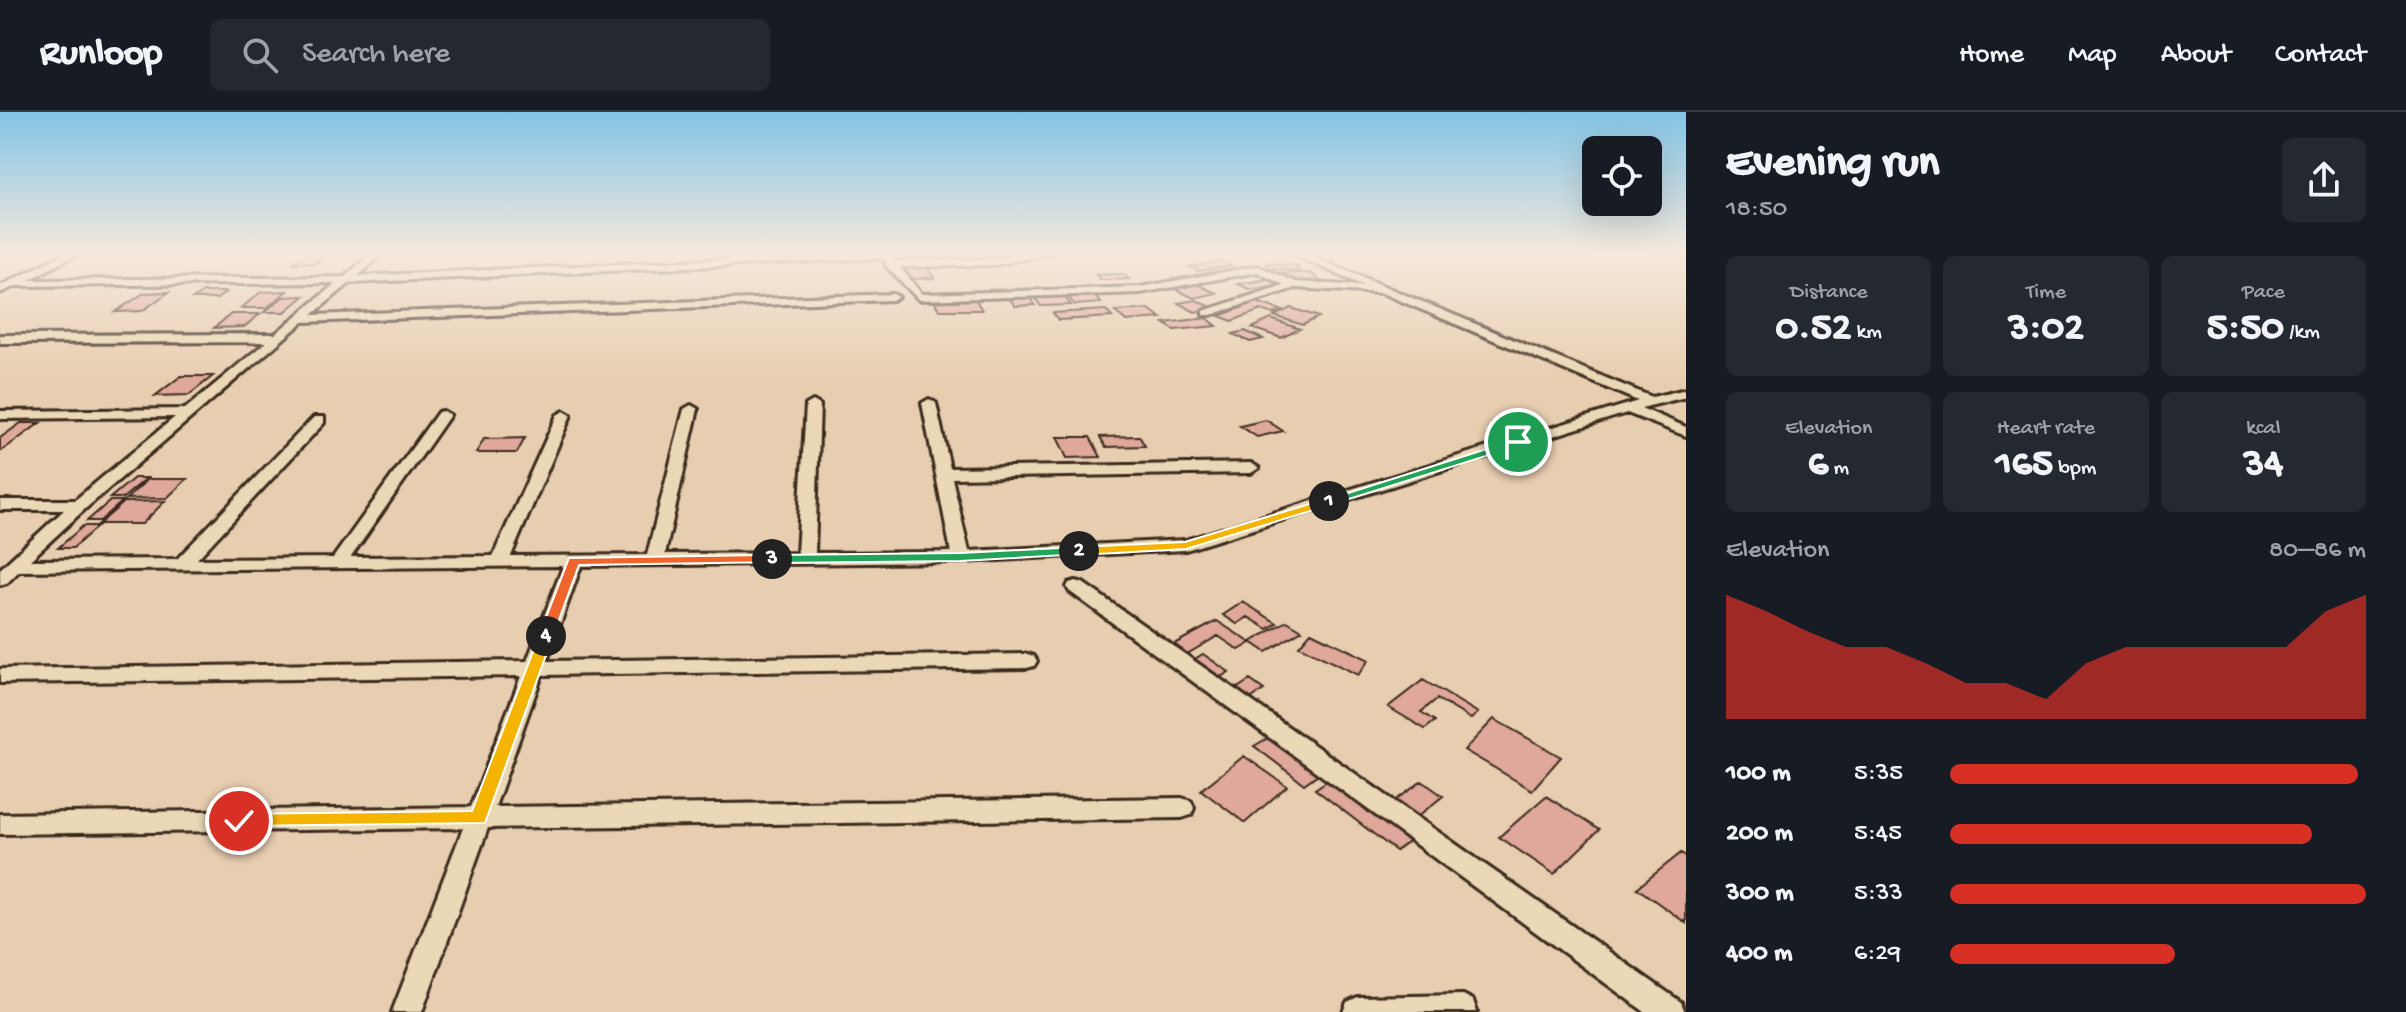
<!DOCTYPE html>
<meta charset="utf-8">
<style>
:root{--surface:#171b24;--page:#242831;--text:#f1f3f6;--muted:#9ea1a6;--line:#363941;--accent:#d93025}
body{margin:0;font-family:"Gochi Hand",sans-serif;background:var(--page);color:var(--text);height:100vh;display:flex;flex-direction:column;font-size:30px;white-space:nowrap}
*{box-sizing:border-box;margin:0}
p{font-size:26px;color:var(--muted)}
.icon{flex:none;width:44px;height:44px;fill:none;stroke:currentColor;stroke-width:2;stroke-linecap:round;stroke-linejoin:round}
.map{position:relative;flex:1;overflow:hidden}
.side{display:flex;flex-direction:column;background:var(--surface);width:720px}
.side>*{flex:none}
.fabs{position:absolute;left:1582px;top:24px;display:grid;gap:16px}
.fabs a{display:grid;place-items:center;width:80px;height:80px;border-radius:12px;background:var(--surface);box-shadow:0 8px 32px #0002;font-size:40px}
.pin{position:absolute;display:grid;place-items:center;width:68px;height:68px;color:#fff;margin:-34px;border:4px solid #fff;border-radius:50%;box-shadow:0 2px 8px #0007}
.km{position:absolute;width:40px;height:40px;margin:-20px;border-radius:50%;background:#222;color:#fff;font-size:22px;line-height:40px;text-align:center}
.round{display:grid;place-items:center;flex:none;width:84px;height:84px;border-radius:12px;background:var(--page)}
.overview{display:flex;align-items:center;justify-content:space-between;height:136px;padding:0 40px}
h1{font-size:44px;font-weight:800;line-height:60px}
.metrics{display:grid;grid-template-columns:repeat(3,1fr);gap:12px;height:136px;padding:8px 40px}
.metrics div{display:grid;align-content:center;border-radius:12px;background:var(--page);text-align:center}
.metrics b{font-size:40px;font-weight:800}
.metrics small{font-size:22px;font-weight:400}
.metrics p{font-size:22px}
.chart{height:224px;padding:16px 40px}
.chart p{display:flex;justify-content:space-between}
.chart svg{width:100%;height:144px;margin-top:8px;fill:var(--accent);opacity:.7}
ul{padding:0 40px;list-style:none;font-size:26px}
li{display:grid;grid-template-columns:128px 96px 1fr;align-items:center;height:60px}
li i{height:20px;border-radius:10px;background:var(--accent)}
header{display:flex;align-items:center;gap:48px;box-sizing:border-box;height:112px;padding:0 40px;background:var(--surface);border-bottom:2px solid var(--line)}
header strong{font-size:38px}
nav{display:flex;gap:44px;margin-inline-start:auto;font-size:28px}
.search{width:560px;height:72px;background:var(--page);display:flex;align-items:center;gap:20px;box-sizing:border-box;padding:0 28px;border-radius:12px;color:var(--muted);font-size:30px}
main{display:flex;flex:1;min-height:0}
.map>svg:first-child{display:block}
.building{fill:#e0a79b;stroke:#3b2a1e;stroke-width:2}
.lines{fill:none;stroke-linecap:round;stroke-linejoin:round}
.street-casing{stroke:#3b2a1e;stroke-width:6}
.street{fill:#ead8b6;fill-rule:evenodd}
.split-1{fill:#22a559;stroke:#fff;stroke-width:2}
.split-2{fill:#f5b400;stroke:#fff;stroke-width:2}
.split-3{fill:#22a559;stroke:#fff;stroke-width:2}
.split-4{fill:#f0652b;stroke:#fff;stroke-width:2}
.split-5{fill:#f5b400;stroke:#fff;stroke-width:2}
</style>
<header>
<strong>Runloop</strong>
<div class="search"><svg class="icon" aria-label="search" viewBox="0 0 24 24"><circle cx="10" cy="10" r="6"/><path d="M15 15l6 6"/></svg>Search here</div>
<nav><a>Home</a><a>Map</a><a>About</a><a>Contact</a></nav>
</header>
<main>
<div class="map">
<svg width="1686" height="900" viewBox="0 0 1686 900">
<rect width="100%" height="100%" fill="#e8ceb1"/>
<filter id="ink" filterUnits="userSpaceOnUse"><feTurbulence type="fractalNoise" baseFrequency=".0125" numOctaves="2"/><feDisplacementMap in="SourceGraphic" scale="16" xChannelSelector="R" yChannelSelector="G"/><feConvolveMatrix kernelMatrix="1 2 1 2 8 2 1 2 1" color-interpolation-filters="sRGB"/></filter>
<g filter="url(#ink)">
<path class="building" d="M312 141H327L316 151H292Z
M1222 149 1231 154 1199 159 1190 155Z
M1266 151 1298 154 1299 159 1267 156Z
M927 155 934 166 912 167 905 157Z
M1282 161H1311L1322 171H1293Z
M1123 162 1129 167 1101 168 1096 163Z
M1269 167 1282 172 1251 178 1238 172Z
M1192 170 1216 181 1194 186 1170 175Z
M287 179 267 196H241L261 180Z
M169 180 142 199 115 200 144 181Z
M203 180H226L217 187H193Z
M1092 182 1101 191 1075 193 1066 183Z
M1063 183 1071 193 1041 194 1033 184Z
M304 184 285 200H264L283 185Z
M1008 184H1028L1035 193 1015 194Z
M974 185 982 198H939L933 187Z
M1196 188 1213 196 1195 200 1178 191Z
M1257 190 1283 199 1273 202 1261 198 1232 209 1219 204Z
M1291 196 1319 205 1303 213 1274 204Z
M1149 197 1161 206 1126 209 1115 199Z
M1106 198 1112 205 1058 208 1053 201Z
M231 202H260L244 215 214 216Z
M1207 206 1217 214 1174 218 1164 211Z
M1271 207 1300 217 1281 226 1252 216Z
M1245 219 1263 227 1250 230 1233 222Z
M181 264H213L189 283 155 284Z
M1266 308 1283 319 1257 325 1240 314Z
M21 311H40L0 340V326Z
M1139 324 1145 334 1106 335 1100 325Z
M1057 325H1090L1101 345 1067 346Z
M525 326 517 341H476L484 327Z
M134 366H147L123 386H110Z
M148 367H187L167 386 126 387Z
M110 389H123L100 409H87Z
M165 389 142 412H99L124 390Z
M83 414H98L73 436H58Z
M1243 490 1277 511 1268 517 1248 505 1237 512 1223 503Z
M1217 509 1251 531 1239 538 1218 524 1187 542 1174 532Z
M1287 509 1302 518 1266 540 1251 530Z
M1311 520 1369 548 1358 563 1299 534Z
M1203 542 1229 560 1219 566 1193 548Z
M1250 568 1264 578 1250 587 1236 577Z
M1423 568 1478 601 1471 607 1437 587 1421 600 1435 609 1425 617 1388 595Z
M1494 607 1561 645 1532 678 1464 638Z
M1268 626 1318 662 1304 672 1254 634Z
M1244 644 1287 674 1245 711 1201 678Z
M1331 666 1412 727 1396 739 1315 677Z
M1422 669 1443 684 1417 705 1395 689Z
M1546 684 1599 718 1554 762 1499 725Z
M1681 741 1686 744V811L1637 776Z"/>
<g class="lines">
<defs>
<path id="street" d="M66 141H79L29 168 344 165 373 141H384L358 164 857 141H889L896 149 996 147 1028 141H1051L996 153 900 155 922 182 1140 175 1258 154 1296 170 1364 174 1290 141H1304L1652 285 1686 277V285L1641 296 1686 315V324L1627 301 1186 438 961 450 581 454 547 549 1027 542 1034 544 1037 549 1034 554 1027 556 542 563 495 695 1182 686 1191 689 1194 696 1191 703 1182 706 488 716 422 900H392L463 716 0 722V702L471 695 521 564 0 571V557L527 549 563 454 19 459 7 471 0 473V457L64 398H0V388H75L175 305 0 307V299L185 297 266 230 0 231V223L275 222 336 171 16 174 0 181V174ZM883 146 886 154 919 188 1140 181 1257 160 1284 173 1203 199V203H1211L1295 176 1382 181 1638 289 1185 428 969 439 952 366 1251 361 1259 356 1251 351 950 356 936 291 929 287 922 291 951 440 815 441 820 293 813 289 806 293 797 441 665 442 698 297 691 293 684 297 647 443 511 444 571 303 564 299 557 303 493 444 351 445 450 303 443 299 438 300 333 446 197 447 324 311V305H314L177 447 30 448 85 397 303 210 893 188 899 185 893 182 312 203 350 171Z
M1076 469 1083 471 1681 890 1685 900H1645L1069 479 1067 475 1069 471Z
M1463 883 1473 888 1477 900H1343L1347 890 1358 885Z"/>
</defs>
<use href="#street" class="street-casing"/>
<use href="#street" class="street"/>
</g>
</g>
<linearGradient id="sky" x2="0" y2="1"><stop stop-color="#83c4e6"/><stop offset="0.53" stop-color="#f5e9dc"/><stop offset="1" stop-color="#f5e9dc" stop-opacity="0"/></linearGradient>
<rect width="1686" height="267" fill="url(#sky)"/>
<path class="split-1" d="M1518 327 1521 333 1333 392 1323 389Z"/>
<path class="split-2" d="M1329 386 1333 387V392L1186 437 1079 443 1072 439 1079 435 1185 430Z"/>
<path class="split-3" d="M1079 435 1083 436V442L961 449 772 451 765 447 772 443 961 441Z"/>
<path class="split-4" d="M772 443 777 444V450L579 453 553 524 546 529 539 524 569 446Z"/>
<path class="split-5" d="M546 520 553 524 485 711 233 714V704L239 702 472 699 539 524Z"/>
</svg>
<div class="fabs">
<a><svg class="icon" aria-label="locate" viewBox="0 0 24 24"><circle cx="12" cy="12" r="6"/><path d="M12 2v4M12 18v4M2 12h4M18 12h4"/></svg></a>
</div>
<div class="pin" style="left:1518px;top:330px;background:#1e9e55"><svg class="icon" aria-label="arrive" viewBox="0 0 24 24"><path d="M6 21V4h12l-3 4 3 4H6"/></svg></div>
<div class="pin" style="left:239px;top:709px;background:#d93025"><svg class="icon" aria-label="check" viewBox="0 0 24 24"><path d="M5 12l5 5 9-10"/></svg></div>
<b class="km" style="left:1329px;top:389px">1</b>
<b class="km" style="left:1079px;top:439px">2</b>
<b class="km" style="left:772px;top:447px">3</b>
<b class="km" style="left:546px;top:524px">4</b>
</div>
<section class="side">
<div class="overview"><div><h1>Evening run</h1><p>18:50</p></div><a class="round"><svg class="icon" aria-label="share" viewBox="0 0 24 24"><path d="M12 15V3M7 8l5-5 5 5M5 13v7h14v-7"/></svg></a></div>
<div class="metrics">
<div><p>Distance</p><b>0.52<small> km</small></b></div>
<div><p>Time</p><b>3:02</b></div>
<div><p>Pace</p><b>5:50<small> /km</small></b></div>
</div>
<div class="metrics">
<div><p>Elevation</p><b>6<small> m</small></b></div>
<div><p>Heart rate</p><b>165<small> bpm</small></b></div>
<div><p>kcal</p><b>34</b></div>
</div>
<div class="chart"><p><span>Elevation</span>80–86 m</p>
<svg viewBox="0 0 160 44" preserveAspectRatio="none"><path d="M0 44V6L10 11L20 17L30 22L40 22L50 27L60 33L70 33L80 38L90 27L100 22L110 22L120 22L130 22L140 22L150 11L160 6V44z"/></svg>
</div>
<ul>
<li><b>100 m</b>5:35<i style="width:98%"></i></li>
<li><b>200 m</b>5:45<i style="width:87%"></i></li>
<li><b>300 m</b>5:33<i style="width:100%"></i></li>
<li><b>400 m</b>6:29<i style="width:54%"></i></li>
</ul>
</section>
</main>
